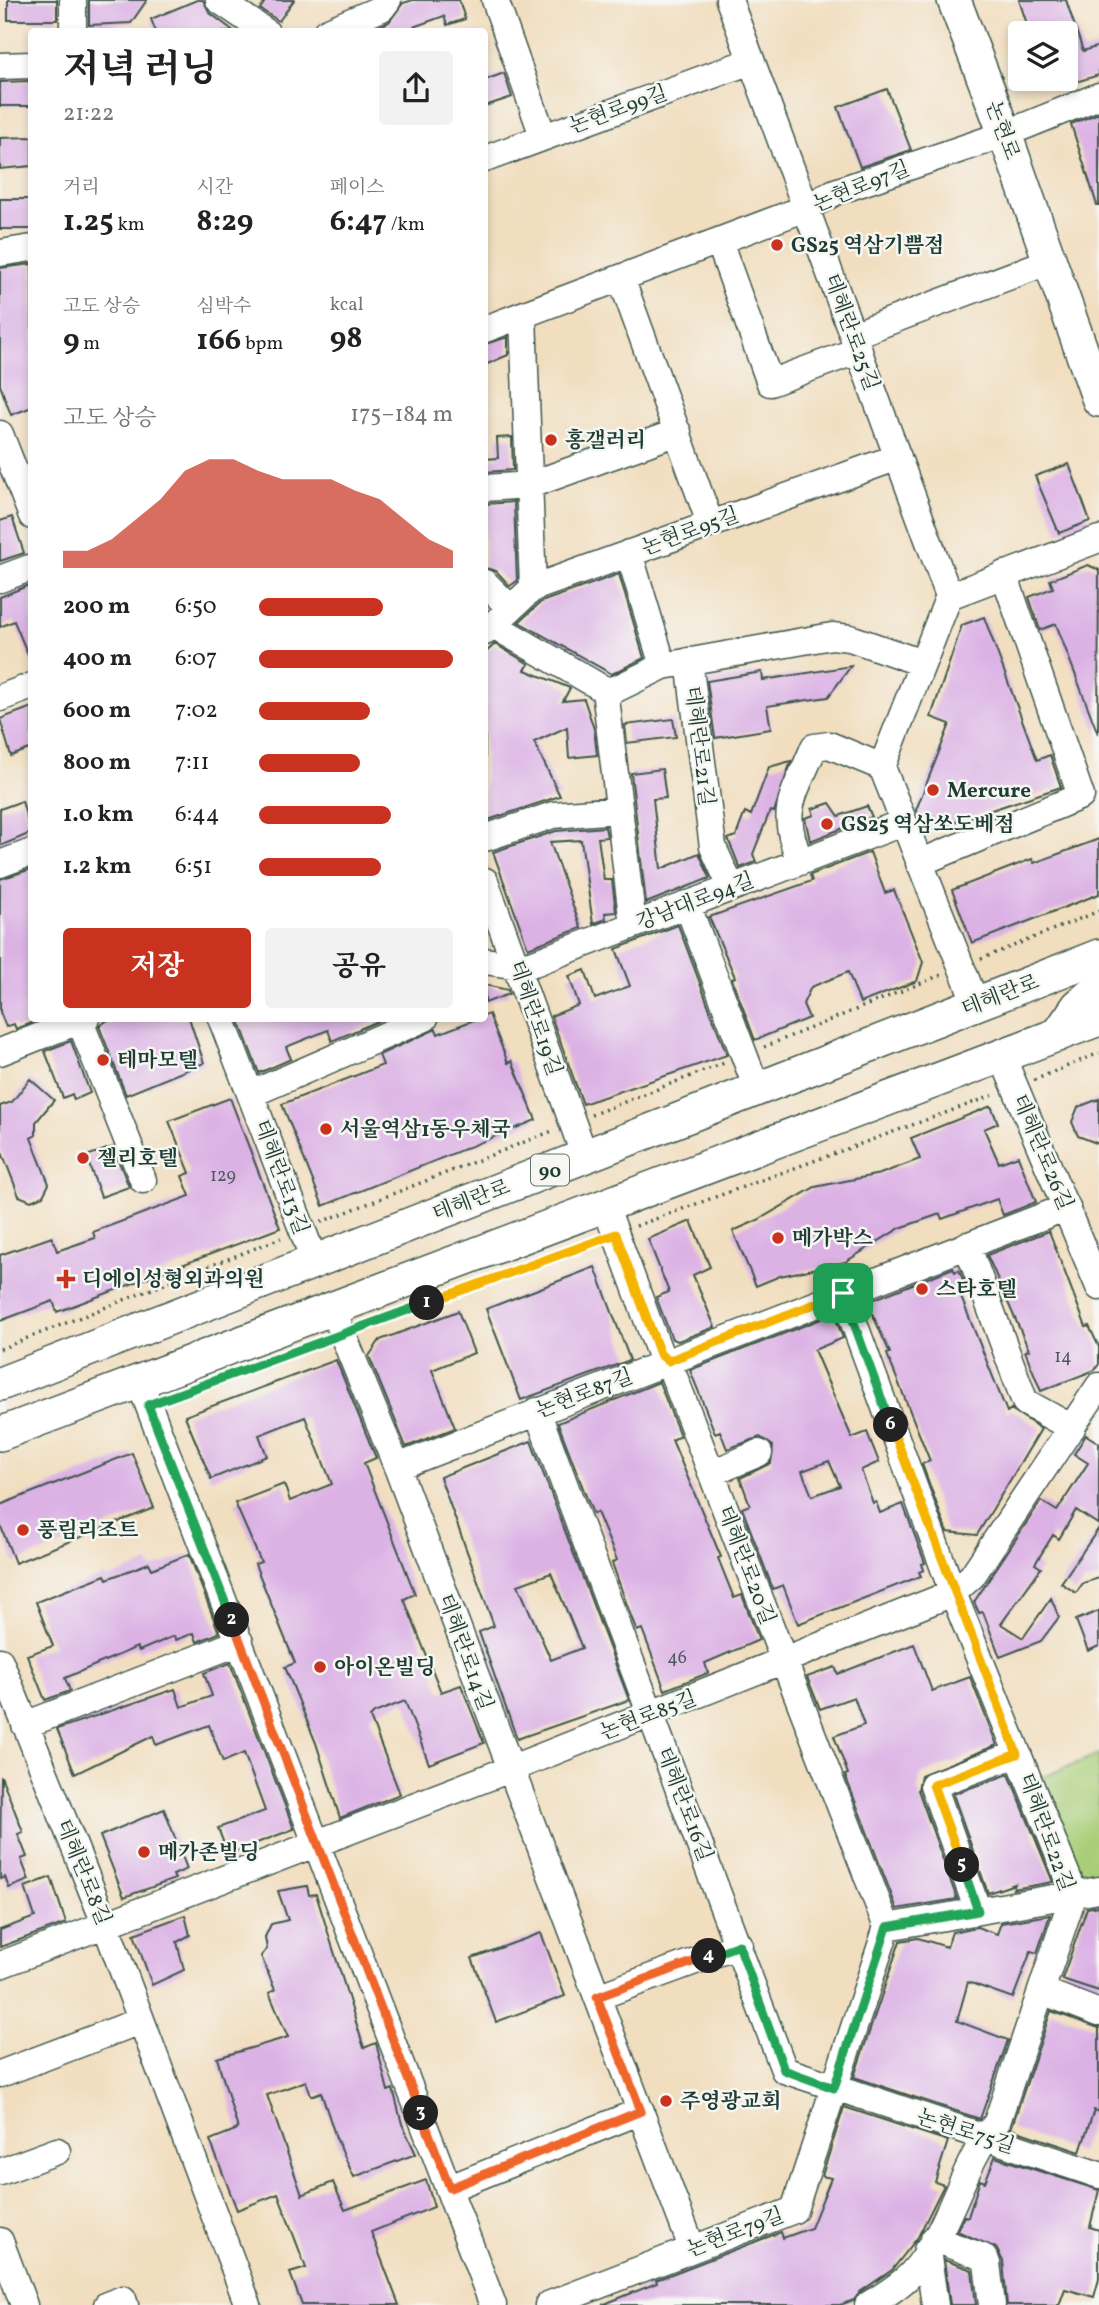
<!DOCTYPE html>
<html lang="ko">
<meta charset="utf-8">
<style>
:root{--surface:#fff;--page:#f2f2f2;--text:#222;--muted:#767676;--accent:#c8321e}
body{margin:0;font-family:Vollkorn,"Noto Serif KR",serif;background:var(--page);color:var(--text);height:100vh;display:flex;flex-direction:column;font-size:26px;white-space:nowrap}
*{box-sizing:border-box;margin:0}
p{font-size:23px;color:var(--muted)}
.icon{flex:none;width:38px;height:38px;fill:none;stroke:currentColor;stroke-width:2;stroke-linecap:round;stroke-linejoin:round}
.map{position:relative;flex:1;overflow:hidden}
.panel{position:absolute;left:28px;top:28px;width:460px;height:994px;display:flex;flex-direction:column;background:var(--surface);border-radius:7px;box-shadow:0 4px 10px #0003}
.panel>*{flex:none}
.buttons{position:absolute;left:1008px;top:21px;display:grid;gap:14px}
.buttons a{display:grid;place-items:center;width:70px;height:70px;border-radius:7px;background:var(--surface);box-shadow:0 4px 10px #0003;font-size:35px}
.pin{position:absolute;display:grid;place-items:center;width:60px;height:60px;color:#fff;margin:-30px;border-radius:14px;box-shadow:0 4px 10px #0006}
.km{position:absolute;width:35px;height:35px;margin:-18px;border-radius:50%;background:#222;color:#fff;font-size:19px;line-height:35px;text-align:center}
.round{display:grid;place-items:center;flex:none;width:74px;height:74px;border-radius:7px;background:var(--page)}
.summary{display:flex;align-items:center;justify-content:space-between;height:119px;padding:0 35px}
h1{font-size:38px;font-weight:700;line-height:52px}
.figures{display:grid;grid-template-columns:repeat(3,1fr);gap:10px;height:119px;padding:7px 35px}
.figures div{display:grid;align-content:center}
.figures b{font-size:30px;font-weight:700}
.figures small{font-size:19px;font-weight:400}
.figures p{font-size:19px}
.chart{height:196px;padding:14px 35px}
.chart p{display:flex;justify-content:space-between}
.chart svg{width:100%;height:126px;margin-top:7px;fill:var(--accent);opacity:.7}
.primary-button{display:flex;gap:14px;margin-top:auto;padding:14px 35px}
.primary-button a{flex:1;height:80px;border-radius:7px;background:var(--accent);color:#fff;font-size:28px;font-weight:700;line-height:80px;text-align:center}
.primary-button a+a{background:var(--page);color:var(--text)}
ul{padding:0 35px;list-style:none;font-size:23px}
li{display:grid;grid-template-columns:112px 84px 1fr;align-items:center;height:52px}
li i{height:18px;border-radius:9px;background:var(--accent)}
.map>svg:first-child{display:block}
.green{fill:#a8cd77;stroke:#648556;stroke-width:2}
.building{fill:#dcb2e5;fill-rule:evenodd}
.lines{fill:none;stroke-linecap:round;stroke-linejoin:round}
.minor-casing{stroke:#3e5549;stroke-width:29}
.major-casing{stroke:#3e5549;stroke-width:36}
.path{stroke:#3e5549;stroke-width:3.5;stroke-dasharray:2 5;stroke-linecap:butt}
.minor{stroke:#fff;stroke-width:26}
.major{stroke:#fff;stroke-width:33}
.split-1-casing{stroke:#fff;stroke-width:14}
.split-2-casing{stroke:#fff;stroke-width:14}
.split-3-casing{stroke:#fff;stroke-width:14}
.split-4-casing{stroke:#fff;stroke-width:14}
.split-5-casing{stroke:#fff;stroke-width:14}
.split-6-casing{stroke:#fff;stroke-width:14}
.split-7-casing{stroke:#fff;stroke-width:14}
.split-1{stroke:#f5b400;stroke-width:9}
.split-2{stroke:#22a559;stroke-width:9}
.split-3{stroke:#f0652b;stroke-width:9}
.split-4{stroke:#f0652b;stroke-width:9}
.split-5{stroke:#22a559;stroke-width:9}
.split-6{stroke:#f5b400;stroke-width:9}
.split-7{stroke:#22a559;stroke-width:9}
.poi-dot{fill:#c8321e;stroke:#f6f6f2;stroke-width:2.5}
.labels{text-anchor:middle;stroke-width:5;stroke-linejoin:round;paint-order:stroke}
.number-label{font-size:18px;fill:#4e5a60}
.shield{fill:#f6f6f2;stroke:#60746d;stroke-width:2}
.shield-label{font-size:19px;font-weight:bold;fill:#1f3d34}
.street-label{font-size:21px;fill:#1f3d34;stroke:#f6f6f2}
.poi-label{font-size:21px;font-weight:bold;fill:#1f3d34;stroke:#f6f6f2;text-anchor:start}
</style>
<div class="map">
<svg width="1099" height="2305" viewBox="0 0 1099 2305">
<rect width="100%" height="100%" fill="#f6f6f2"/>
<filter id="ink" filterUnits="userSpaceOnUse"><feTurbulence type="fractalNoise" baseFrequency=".0143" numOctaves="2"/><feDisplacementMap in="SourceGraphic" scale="14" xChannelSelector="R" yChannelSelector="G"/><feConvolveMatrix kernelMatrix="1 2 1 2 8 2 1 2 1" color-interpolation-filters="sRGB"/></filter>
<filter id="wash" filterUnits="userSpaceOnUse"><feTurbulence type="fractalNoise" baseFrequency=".00686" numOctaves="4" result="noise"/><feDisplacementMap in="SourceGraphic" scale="28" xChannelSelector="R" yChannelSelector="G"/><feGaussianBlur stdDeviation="1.57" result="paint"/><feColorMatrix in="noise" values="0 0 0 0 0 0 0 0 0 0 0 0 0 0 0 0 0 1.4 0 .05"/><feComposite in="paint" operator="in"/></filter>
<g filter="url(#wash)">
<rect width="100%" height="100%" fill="#f1debf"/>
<path class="green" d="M1099 1754V1884L1073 1889 1033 1781Z"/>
<g id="blocks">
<path class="building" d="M8 0H57V20H8Z
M89 0H147L131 23 89 25Z
M197 0H203L210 13 235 32H156L151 19Z
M266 0H294L279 21 260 9Z
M413 0H459L465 19 447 25 444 16 399 32H367L389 22 403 3Z
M1019 0H1066L1083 51 1099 46V75L1066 85V33H1030Z
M504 73 512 97 485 106V80Z
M32 81V106H0V82Z
M887 89 911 150 860 167 838 107Z
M1099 113V205H1097L1071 124Z
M32 137V166L0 169V138Z
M0 199H32V229H0Z
M32 264V407L11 415 0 385V268Z
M508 337V355L485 365V344Z
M512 437 513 470 485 472V459L498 458 497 438Z
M1069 464 1090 521 1059 533 1035 476Z
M514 502 517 581 510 586 496 571 485 568V504Z
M12 517 24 553 0 561V521Z
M1088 565 1099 570 1098 734 1056 624 1040 630 1029 597 1053 588 1050 580Z
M619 574 644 658 612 674 519 622 541 602Z
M32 584V662H31L14 621 0 627V597Z
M984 617 1037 760 1050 755 1061 787 925 832 916 810 950 724 931 717 962 625Z
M495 644 529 664 525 670 570 688 563 701 584 699 594 729 597 755 569 758 567 727 534 742 560 796 485 821V653Z
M851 666 828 697 767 706 771 729 715 738 707 681 762 672 763 680Z
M32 707V748L11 756 0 719Z
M673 719 676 737 627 743 625 725Z
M791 761 774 812 770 811 753 854 756 862 740 868 728 839 736 836 745 812 751 815 769 767Z
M662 769 666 798 653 799 661 869 699 853 710 878 646 903 631 773Z
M22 801 31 833 0 846V809Z
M830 803 839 816 867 806 872 817 810 841 805 818 814 815 812 809Z
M605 827 607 837 598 838 604 880H612L616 912 605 913 606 919 593 924 581 840 550 842 581 928 528 948 493 852 556 831Z
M1099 839V894L972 943 952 890 1032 859 1034 863Z
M870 852 885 893 894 890 923 962 917 981 860 1003 848 972 811 987 803 1004 809 1018 755 1040 732 979 735 977 709 917 812 881 810 875Z
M32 869V1023L16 1029 14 1024 6 1027 0 1012V879Z
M678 925 727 1055 583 1104 551 1016 579 1005 569 976 585 970 595 999 630 986 616 949Z
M485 985 508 990 509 994 485 1003Z
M489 1014 508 1063 512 1061 536 1120 323 1206 282 1104 383 1065 379 1055 436 1029 438 1034Z
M111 1018H189L204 1063 126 1095 99 1026Z
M238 1018H385L332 1041 328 1030 286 1047 291 1059 259 1073Z
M71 1041 90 1093 74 1100 72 1094 63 1098 45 1051Z
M30 1079 54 1100 36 1122V1135L31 1138 49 1184 43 1196 31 1201 19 1196 0 1147V1106L12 1102Z
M230 1098 280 1228 57 1312 53 1301 0 1321V1255L52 1237 57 1251 95 1238 93 1232 190 1196 182 1176 190 1173 169 1121Z
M1099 1099V1144L1078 1136 1072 1122 1078 1107Z
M991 1106 998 1123 984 1129 999 1163 1018 1156 1036 1202 1003 1215 997 1199 942 1219 940 1214 900 1228 845 1262 780 1276 756 1286 733 1231 758 1220 815 1187 880 1174 920 1159 911 1138Z
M113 1147 129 1187 101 1197 86 1156Z
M691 1221 710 1267 693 1275 715 1327 678 1341 672 1339 656 1297 669 1292 648 1239Z
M1049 1231 1086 1327 1089 1326 1099 1347V1364L1095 1370 1041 1391 1025 1351 1029 1350 987 1255Z
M595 1267 630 1360 521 1400 486 1309Z
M953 1268 955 1272 959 1270 967 1289 959 1292 1007 1412 1011 1409 1041 1429 977 1535 947 1532 922 1464 930 1461 887 1354 890 1353 867 1302Z
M458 1311 474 1353 432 1370 455 1428 406 1447 369 1356 380 1340Z
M834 1314 843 1338 814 1350 852 1438 867 1432 879 1462 861 1470 873 1503 876 1502 880 1513 903 1504 925 1563 922 1564 924 1570 919 1572 921 1576 798 1624 783 1585 773 1589 742 1508 750 1505 740 1478 771 1463 773 1446 760 1437 727 1449 720 1431 715 1433 690 1370ZM829 1461 840 1486 812 1496 802 1471Z
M336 1360 376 1458 364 1463 415 1594 404 1599 441 1692 461 1685 484 1743 429 1764 405 1701 374 1713 370 1717 400 1794 340 1818 316 1743 285 1667 295 1663 259 1574 255 1564 261 1562 235 1503 284 1484 290 1501 332 1484 305 1417 259 1435 267 1456 211 1479 185 1416Z
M659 1382 680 1436 672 1440 721 1557 718 1558 734 1598 742 1595 759 1640 705 1663 708 1673 665 1690 642 1629 637 1631 632 1619 612 1563 617 1560 597 1512 593 1514 558 1423Z
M1086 1435 1099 1443V1525L1076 1510 1059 1539 1053 1535 1035 1564 1041 1568 1001 1624 1023 1638 1051 1598 1059 1617 1041 1641 1000 1657 983 1612 979 1613 974 1602 1041 1501 1057 1511 1088 1463 1074 1454Z
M531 1441 629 1700 517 1739 479 1632 494 1626 440 1477ZM551 1573 582 1648 551 1660 518 1585Z
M132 1453 154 1508 15 1563 0 1524V1505Z
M1099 1528V1578L1083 1583 1076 1593 1061 1583Z
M189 1554 219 1633 197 1642 194 1633 176 1640 174 1636 139 1651 137 1647 65 1678 70 1691 45 1700 27 1655 53 1646 36 1602 105 1575 107 1579 149 1563 152 1569Z
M1099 1611V1646L1088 1651 1076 1620Z
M914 1644 932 1691 970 1677 997 1745 921 1775 918 1790 957 1899 897 1909 845 1775 848 1774 834 1736 864 1725 854 1697 820 1709 807 1677 835 1667 838 1674Z
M230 1663 294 1829 228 1854 218 1828 265 1811 244 1753 223 1762 209 1725 156 1745 153 1736 75 1774 57 1729 175 1689 181 1707 212 1696 204 1673Z
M1009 1774 1053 1882 1013 1889 1015 1884 988 1893 953 1794Z
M1 1776 23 1832 18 1834 27 1857 21 1859 29 1880 9 1888 5 1877 0 1879Z
M164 1809 187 1869 173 1875 175 1879 124 1897 100 1836Z
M51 1877 66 1923 0 1947V1930L35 1917 25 1887Z
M307 1886 309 1895 316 1894 364 2048 376 2043 388 2091 393 2089 402 2124 416 2154 354 2177 336 2138 321 2092 311 2096 306 2081 267 2095 302 2195 333 2182 345 2210 426 2180 434 2207 371 2232 399 2305H302L290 2273 306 2268 278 2194 237 2210 210 2140 238 2129 217 2058 288 2037 269 1993 275 1990 261 1956 267 1949 265 1937 271 1924 288 1920 278 1891Z
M1099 1906V1991L1062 1979 1087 1908Z
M185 1915 190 1935 177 1942 184 1970 152 1985 134 1934Z
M1050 1915 1037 1953 1031 1951 1013 1998 968 1982 957 2021 1008 2040 980 2119 854 2077 900 1941 918 1938 947 1947 952 1932 977 1927 997 1934 1001 1923Z
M541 1933 565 1996 496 2022 472 1958Z
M1051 2011 1099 2028V2112L1094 2110 1080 2152 1011 2129Z
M844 2107 948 2141 935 2182 944 2185 918 2237 892 2270 860 2292 854 2300 840 2305H602L657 2283 656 2280 781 2232 783 2238 811 2228 831 2178 822 2176Z
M995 2157 1099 2190 1090 2227 1099 2230V2279L1094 2297 1065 2289 1059 2305H1007L1003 2261 996 2248 957 2231 964 2216 968 2217 980 2180 985 2182Z
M944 2260 972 2270 976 2305H950Z"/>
</g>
</g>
<g filter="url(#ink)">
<use href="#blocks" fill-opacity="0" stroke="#3e5549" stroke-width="2"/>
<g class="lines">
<defs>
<path id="minor" d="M73 0V32
M219 0 266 32
M495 0 543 136
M729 0 949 596 882 767 976 1004
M326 32 382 8 388 0
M0 66 32 65
M485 159 751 61
M719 241 770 383 859 350
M0 253 32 248
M621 278 710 523
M523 315 533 588
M485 329 806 208 835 192 1005 134 1099 96
M853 335 1050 261
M0 434 32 516
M485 488 530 485 678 432
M629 553 663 666
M0 579 32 567
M485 583 510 608
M949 596 1099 539
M493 625 605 690
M485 632 533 588 898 457
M689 661 713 847 731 887
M605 690 616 689 663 666 832 636 850 638 922 663
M605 690 633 925
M0 698 32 686
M485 838 553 815 619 810
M800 861C778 808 794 797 814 747L829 745 882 767
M919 863 1081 796 1004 574
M0 864 32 852
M485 881 585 1157
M687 904 757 1089
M485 961 518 966 534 963 902 823
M221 1018 314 1260
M80 1021 143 1180
M0 1052 86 1018
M1002 1056 1099 1287
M251 1094 425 1018
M605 1205 660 1354 668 1361 887 1927
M967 1245 1025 1402 1072 1428
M843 1293 953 1593 1074 1893 997 2122C960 2166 951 2230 912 2273 900 2286 883 2296 868 2305
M332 1308 397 1467 692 2248
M140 1383 493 2305
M537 1411 784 2070 1099 2175
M397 1467 1067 1207
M712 1473 759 1453
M0 1661 106 1926 248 2305
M25 1725 240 1642
M978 1911 933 1785 1017 1754
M887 1927 1099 1890
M0 1965 510 1769 953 1593 972 1576 1099 1386
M1042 1991 1099 2013
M597 1997 739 1945
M0 2074 140 2021
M0 2172 57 2151
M450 2188 641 2111
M934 2239 983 2257 987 2263 992 2305
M0 2241 24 2305
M927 2250 935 2305
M107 2305 123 2299 125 2305
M548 2305 794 2210 887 1927"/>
<path id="major" d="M954 0 1005 134 1099 400
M1058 1035 1078 1006 1099 988
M0 1384 1099 956
M0 1434 1099 1019"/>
</defs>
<use href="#minor" class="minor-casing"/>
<use href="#major" class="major-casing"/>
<path class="path" d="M981 959 1099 911
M764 1047 941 975
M1034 1080 1099 1053
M591 1115 724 1063
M321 1222 555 1130
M636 1226 997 1094
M360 1327 596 1241
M0 1349 281 1238"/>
<use href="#minor" class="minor"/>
<use href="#major" class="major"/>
</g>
</g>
<g class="lines" filter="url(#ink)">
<defs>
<path id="split-1" d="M427 1303 616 1234 660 1354 668 1361 843 1293"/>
<path id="split-2" d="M232 1620 148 1405 427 1303"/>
<path id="split-3" d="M232 1620 421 2113"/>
<path id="split-4" d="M421 2113 450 2188 641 2111 597 1997 709 1956"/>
<path id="split-5" d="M709 1956 739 1945 784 2070 834 2088 887 1927 978 1911 962 1865"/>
<path id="split-6" d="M891 1425 1017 1754 933 1785 962 1865"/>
<path id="split-7" d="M843 1293 891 1425"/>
</defs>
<use href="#split-1" class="split-1-casing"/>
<use href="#split-2" class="split-2-casing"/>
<use href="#split-3" class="split-3-casing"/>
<use href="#split-4" class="split-4-casing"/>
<use href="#split-5" class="split-5-casing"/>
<use href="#split-6" class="split-6-casing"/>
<use href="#split-7" class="split-7-casing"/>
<use href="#split-1" class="split-1"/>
<use href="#split-2" class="split-2"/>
<use href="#split-3" class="split-3"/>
<use href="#split-4" class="split-4"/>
<use href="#split-5" class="split-5"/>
<use href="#split-6" class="split-6"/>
<use href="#split-7" class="split-7"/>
</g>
<g class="poi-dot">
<circle cx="777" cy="245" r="7"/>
<circle cx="551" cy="440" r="7"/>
<circle cx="933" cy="790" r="7"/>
<circle cx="827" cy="824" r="7"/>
<circle cx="103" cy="1060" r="7"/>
<circle cx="326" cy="1129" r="7"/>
<circle cx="83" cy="1158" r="7"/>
<circle cx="778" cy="1238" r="7"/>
<path d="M62.5 1268.5h7v7h7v7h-7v7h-7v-7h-7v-7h7z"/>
<circle cx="922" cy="1289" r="7"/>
<circle cx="23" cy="1530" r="7"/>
<circle cx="320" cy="1667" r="7"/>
<circle cx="144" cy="1852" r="7"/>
<circle cx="666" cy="2101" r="7"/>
</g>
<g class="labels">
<g class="number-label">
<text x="223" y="1181">129</text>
<text x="1063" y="1362">14</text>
<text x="677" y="1663">46</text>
</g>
<rect class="shield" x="531" y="1154.5" width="38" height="31" rx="5"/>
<g class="shield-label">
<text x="550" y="1177">90</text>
</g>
<g class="street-label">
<text transform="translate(618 109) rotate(-20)" y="7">논현로99길</text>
<text transform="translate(1003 130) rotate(70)" y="7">논현로</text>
<text transform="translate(861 186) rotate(-22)" y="7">논현로97길</text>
<text transform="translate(852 332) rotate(70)" y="7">테헤란로25길</text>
<text transform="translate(690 531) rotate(-20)" y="7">논현로95길</text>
<text transform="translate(700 746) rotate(83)" y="7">테헤란로21길</text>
<text transform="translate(695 901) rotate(-21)" y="7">강남대로94길</text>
<text transform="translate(1000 995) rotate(-21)" y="7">테헤란로</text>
<text transform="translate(536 1018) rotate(71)" y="7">테헤란로19길</text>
<text transform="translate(1043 1152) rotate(67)" y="7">테헤란로26길</text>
<text transform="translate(282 1177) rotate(70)" y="7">테헤란로13길</text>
<text transform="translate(471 1200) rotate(-21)" y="7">테헤란로</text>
<text transform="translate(584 1393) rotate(-21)" y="7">논현로87길</text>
<text transform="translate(747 1565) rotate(69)" y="7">테헤란로20길</text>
<text transform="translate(466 1652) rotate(70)" y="7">테헤란로14길</text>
<text transform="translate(648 1715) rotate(-21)" y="7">논현로85길</text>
<text transform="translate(685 1804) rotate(69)" y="7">테헤란로16길</text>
<text transform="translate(1047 1832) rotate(70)" y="7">테헤란로22길</text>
<text transform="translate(84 1872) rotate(68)" y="7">테헤란로8길</text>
<text transform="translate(966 2131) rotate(18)" y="7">논현로75길</text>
<text transform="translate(735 2232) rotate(-21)" y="7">논현로79길</text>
</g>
<g class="poi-label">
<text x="791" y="252">GS25 역삼기쁨점</text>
<text x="565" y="447">홍갤러리</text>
<text x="947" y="797">Mercure</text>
<text x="841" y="831">GS25 역삼쏘도베점</text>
<text x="117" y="1067">테마모텔</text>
<text x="340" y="1136">서울역삼1동우체국</text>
<text x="97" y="1165">젤리호텔</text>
<text x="792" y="1245">메가박스</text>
<text x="82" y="1286">디에이성형외과의원</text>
<text x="936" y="1296">스타호텔</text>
<text x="37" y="1537">풍림리조트</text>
<text x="334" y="1674">아이온빌딩</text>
<text x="158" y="1859">메가존빌딩</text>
<text x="680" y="2108">주영광교회</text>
</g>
</g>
</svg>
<div class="buttons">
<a><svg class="icon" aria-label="layers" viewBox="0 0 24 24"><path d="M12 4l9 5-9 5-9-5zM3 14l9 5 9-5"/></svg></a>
</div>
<div class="pin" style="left:843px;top:1293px;background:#1e9e55"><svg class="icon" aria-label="arrive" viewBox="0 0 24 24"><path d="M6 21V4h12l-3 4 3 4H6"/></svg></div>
<b class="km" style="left:427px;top:1303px">1</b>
<b class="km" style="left:232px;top:1620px">2</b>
<b class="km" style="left:421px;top:2113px">3</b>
<b class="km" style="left:709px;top:1956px">4</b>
<b class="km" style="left:962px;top:1865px">5</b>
<b class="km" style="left:891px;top:1425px">6</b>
<section class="panel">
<div class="summary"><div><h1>저녁 러닝</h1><p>21:22</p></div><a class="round"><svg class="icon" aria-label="share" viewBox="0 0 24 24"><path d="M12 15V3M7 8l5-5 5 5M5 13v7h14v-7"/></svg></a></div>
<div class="figures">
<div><p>거리</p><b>1.25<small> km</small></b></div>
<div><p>시간</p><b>8:29</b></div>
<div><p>페이스</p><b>6:47<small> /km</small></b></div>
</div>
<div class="figures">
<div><p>고도 상승</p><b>9<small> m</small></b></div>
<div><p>심박수</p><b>166<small> bpm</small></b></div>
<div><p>kcal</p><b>98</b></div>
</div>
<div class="chart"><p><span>고도 상승</span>175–184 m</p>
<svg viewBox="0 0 160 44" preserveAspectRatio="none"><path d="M0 44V38L10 38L20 34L30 27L40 20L50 10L60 6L70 6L80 10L90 13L100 13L110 13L120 17L130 20L140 27L150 34L160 38V44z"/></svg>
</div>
<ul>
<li><b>200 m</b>6:50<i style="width:64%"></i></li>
<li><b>400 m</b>6:07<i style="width:100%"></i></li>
<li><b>600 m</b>7:02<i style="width:57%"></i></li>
<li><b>800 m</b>7:11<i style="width:52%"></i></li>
<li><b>1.0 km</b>6:44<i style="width:68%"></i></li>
<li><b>1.2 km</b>6:51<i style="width:63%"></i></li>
</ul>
<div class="primary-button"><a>저장</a><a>공유</a></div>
</section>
</div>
